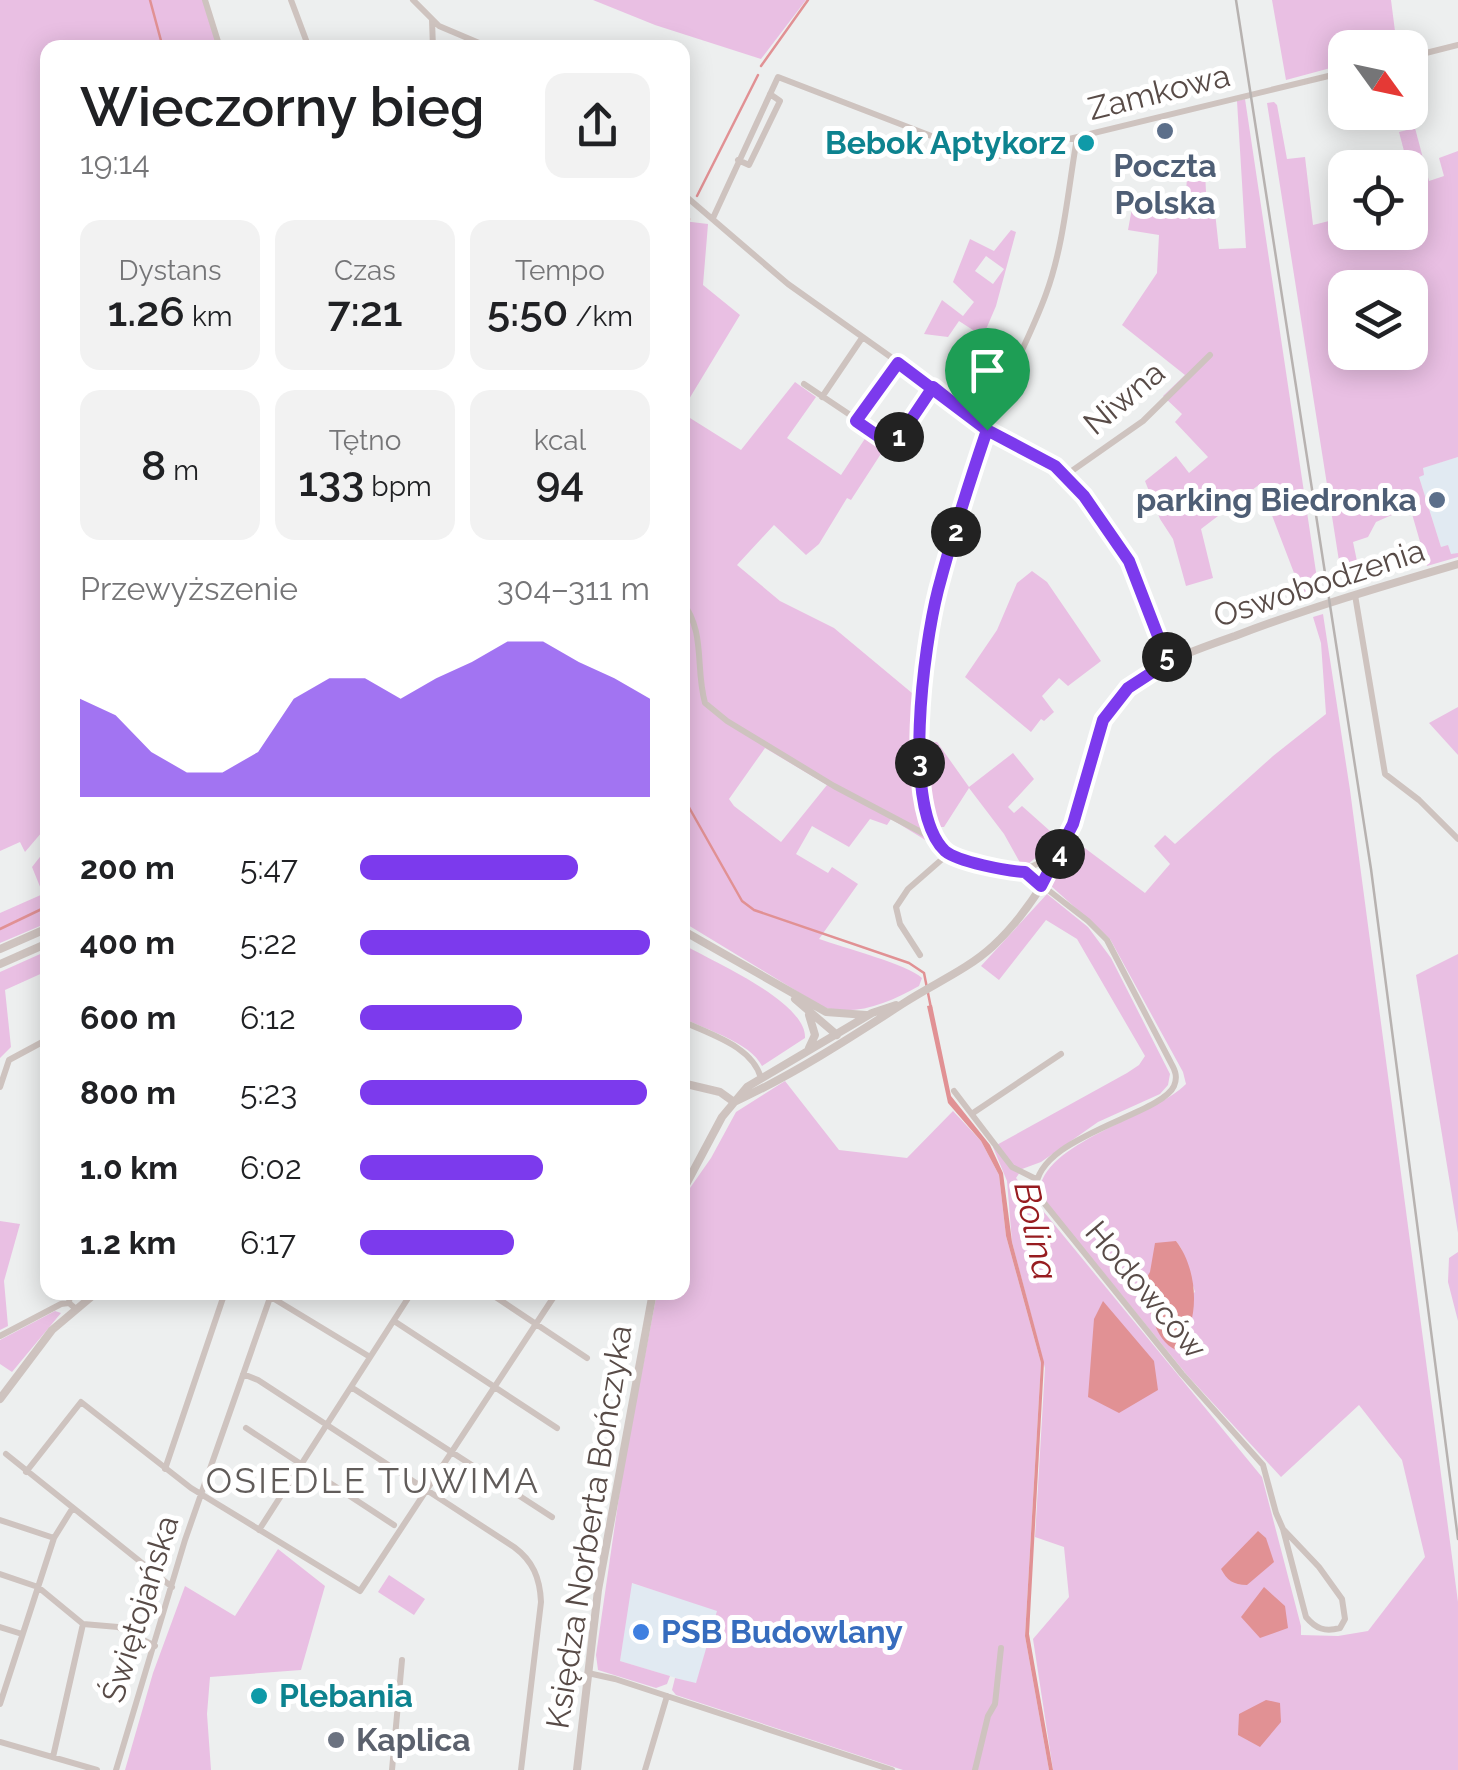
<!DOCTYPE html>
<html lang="pl">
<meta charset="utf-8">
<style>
:root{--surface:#fff;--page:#f2f2f2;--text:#202124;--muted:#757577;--accent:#7c3aed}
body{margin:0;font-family:Raleway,sans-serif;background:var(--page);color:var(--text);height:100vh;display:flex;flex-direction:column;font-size:38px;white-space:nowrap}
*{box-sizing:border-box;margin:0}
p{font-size:32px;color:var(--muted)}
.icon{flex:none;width:55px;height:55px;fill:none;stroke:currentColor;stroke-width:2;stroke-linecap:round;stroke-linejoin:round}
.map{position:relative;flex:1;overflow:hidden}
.sheet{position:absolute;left:40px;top:40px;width:650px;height:1260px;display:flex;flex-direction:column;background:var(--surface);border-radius:20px;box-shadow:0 5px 25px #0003}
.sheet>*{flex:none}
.needle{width:65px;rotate:123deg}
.tools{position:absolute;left:1328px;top:30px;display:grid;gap:20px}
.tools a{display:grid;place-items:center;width:100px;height:100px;border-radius:20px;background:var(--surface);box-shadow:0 5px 25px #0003;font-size:50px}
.pin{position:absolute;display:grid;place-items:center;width:85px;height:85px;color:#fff;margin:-102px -42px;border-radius:50% 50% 50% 0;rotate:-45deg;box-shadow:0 0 10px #0007}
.pin .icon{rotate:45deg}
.km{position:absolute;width:50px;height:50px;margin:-25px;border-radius:50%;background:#222;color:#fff;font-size:28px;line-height:50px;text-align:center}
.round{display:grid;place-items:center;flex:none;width:105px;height:105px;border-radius:20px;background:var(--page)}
.overview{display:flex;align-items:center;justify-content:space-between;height:170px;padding:0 40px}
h1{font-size:55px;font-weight:600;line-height:75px}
.metrics{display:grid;grid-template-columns:repeat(3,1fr);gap:15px;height:170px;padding:10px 40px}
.metrics div{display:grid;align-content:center;border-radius:20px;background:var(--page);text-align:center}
.metrics b{font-size:42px;font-weight:600}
.metrics small{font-size:28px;font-weight:400}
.metrics p{font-size:28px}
.chart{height:280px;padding:20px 40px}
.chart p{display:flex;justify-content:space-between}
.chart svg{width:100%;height:180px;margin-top:10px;fill:var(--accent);opacity:.7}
ul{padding:0 40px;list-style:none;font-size:32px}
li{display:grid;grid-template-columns:160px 120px 1fr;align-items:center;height:75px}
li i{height:25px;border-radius:12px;background:var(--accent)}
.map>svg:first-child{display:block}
.commercial{fill:#e1eaf2}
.green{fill:#e9bfe3;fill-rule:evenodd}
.water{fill:#e19194}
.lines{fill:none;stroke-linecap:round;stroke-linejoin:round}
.stream{stroke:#e19194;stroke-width:2.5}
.minor{stroke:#cec3bf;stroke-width:6}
.tertiary{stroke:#cec3bf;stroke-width:8}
.rail{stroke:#b7b2b0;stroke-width:2.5}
.route-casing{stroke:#fff;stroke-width:20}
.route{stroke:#7c3aed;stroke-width:12}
.service-dot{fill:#5c6f8a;stroke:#fff;stroke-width:4}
.culture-dot{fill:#0f9aa8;stroke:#fff;stroke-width:4}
.shop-dot{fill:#3f7fe0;stroke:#fff;stroke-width:4}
.worship-dot{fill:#6b7280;stroke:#fff;stroke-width:4}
.labels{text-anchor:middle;stroke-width:10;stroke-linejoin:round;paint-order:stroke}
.street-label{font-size:32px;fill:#584b47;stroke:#fff}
.culture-label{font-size:32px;font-weight:bold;fill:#0d838f;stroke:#fff;text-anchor:end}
.service-label{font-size:32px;font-weight:bold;fill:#4e5e75;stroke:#fff}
.shop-label{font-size:32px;font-weight:bold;fill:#366cbe;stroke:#fff;text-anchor:start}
.worship-label{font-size:32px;font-weight:bold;fill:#5b616d;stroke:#fff;text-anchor:start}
.water-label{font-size:35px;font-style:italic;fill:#971c20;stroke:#fff}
.neighbourhood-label{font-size:35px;letter-spacing:2.5px;fill:#615c5a;stroke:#fff}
</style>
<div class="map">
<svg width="1458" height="1770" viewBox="0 0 1458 1770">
<rect width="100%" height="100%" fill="#edefef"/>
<path class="commercial" d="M1458 457V553L1451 555 1441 547 1419 477 1422 468Z
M631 1583 718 1610 696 1684 620 1661Z"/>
<path class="green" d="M0 0H205L217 47 48 48V825L25 852 20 842 0 851Z
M593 0H806L761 59 655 25Z
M1272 0H1391L1396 39 1360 47 1345 48V51L1336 54 1338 66 1286 80Z
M1245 99 1319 592 1304 599 1260 484 1201 529 1213 578 1186 586 1173 539 1160 519 1145 481 1176 456 1189 473 1208 457 1175 422 1182 414 1163 396 1185 375 1122 325 1157 273 1159 235 1128 230 1132 208 1153 212V198L1186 195 1187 176 1205 172 1206 192 1213 194 1219 249 1246 248 1237 101Z
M1274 102 1277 105 1287 159 1305 157 1313 225 1345 217V232H1410V168L1389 167 1387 157 1404 151 1399 132 1415 128 1429 181 1444 176 1439 158 1458 151V457L1423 468 1424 475 1419 477 1441 547 1448 545 1451 554 1458 553V557L1427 566 1410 507 1376 522 1368 537 1353 542 1362 585 1348 588 1342 580 1267 103ZM1345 288H1410V352H1345Z
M683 221 708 224 703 285 740 315 683 409Z
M1011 230 1016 232 996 306 978 348 983 359 1004 369 1000 379 956 346 968 351 979 334 959 321 948 337 924 334 942 300 963 316 974 302 953 282 970 239 994 251ZM986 256 1004 269 993 284 975 271Z
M795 382 816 397 787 438 841 475 868 434 886 446 851 500 847 498 819 544 806 555 774 525 737 565 780 601 834 628 912 693 918 692 916 790 931 834 927 841 891 819 887 825 870 819 849 847 812 826 796 854 828 873 832 867 858 884 819 939C842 947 909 965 922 978L919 986C889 1003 855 1017 823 1007L683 922 682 413 741 450ZM765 748 827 785 781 842 734 806 729 799Z
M1032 571 1047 582 1101 661 1068 686 1059 678 1042 696 1054 712 1044 721 1041 719 1031 732 965 677 997 630 1017 583Z
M1323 614 1350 790 1458 1602V1770H1053L1033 1639 1069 1597 1064 1547 1035 1537 1045 1368 1012 1242 1007 1181 993 1147 1127 1073 1139 1065 1145 1056 1077 939 1046 920 999 980 981 966 1047 894 1088 927 1111 958 1170 1074 1168 1085 1160 1094 1098 1122 1041 1162 1022 1169 1016 1178 1262 1477 1301 1626V1635L1338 1636 1368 1631 1425 1557 1402 1460 1359 1405 1281 1477 1187 1375 1040 1195C1036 1144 1154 1117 1186 1084L1183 1072 1110 939 1050 885 1074 840 1145 893 1170 864 1154 846 1165 835 1175 844 1273 756 1326 714 1321 643 1313 617ZM1176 1241 1181 1248 1195 1292 1154 1321 1144 1282Z
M1458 707V755L1429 723Z
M937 742 969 787 1013 753 1034 779 1008 807 1014 813 1022 806 1059 839 1023 868 1004 834 969 788 944 827H936L926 795 925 743Z
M47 848V923L0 943V913L43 894 32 867Z
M682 944C712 961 807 1002 805 1038L762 1066C750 1042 706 1030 683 1018Z
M47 951V971L5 990 11 1047 0 1058V972Z
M1458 954V1233L1416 975Z
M785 1081 839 1150 907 1158 953 1111 981 1141 999 1175 1006 1236 1041 1363 1025 1636 1049 1770H903L676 1695 672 1690 675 1678 696 1683 717 1611 632 1583 620 1661 670 1676 667 1684 656 1688 598 1670 596 1655 623 1469 657 1293 682 1292 683 1210 690 1188 711 1158 736 1112Z
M0 1221 20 1224 4 1281 8 1326 0 1330Z
M1458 1252V1321L1448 1282 1449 1258Z
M55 1311 61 1313 12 1372 0 1364V1340Z
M278 1549 325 1586 301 1670 210 1677 207 1714 211 1770H125L153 1673 185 1586 235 1616Z
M389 1575 425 1599 414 1615 378 1592Z"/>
<path class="water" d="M932 1005 951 1096 990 1145 1003 1173 1012 1242 1044 1362 1029 1634 1053 1770H1049L1025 1636 1041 1363 1006 1236 999 1175 981 1141 948 1103 927 1006Z
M1176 1241C1198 1269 1202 1323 1176 1350 1154 1340 1148 1305 1144 1282L1150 1272 1155 1243Z
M1103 1301 1154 1361 1158 1390 1119 1413 1088 1397 1094 1319Z
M1258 1531 1266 1538 1274 1562 1247 1585C1233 1585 1227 1580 1221 1569Z
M1264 1587 1285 1606 1288 1628 1260 1638 1241 1617Z
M1266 1700 1280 1703 1281 1722 1260 1747 1238 1735 1239 1714Z"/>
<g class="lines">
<path class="stream" d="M150 0 163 48
M761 66 808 0
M697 196 758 75
M682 260 689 219
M682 302V315
M682 396 686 428 682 438
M682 795 742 901 754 910 909 963 924 973 931 1008
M0 929 48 906"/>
<path class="minor" d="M205 0 220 48
M291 0 309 48
M413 0 439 26 491 48
M432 20 433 48
M1410 57 1458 45
M738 160 749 165 780 101 770 94
M682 193 788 284 933 387 987 430 1066 475 1129 561 1169 662
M713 218 778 77 986 157 999 156 1345 72
M804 384 892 443 933 387
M822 397 862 338
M856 421 899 363
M1066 475 1143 421 1210 355
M1355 595 1385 774 1419 800 1458 839
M682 601C706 633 695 667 705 703L727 721 834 786 936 840
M1061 847C1025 877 1015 873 972 861 963 858 951 857 945 850 876 781 957 515 986 432 1003 385 1029 341 1046 294 1064 245 1068 189 1077 138
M1025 872 1088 921 1107 940 1171 1063C1175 1070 1178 1077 1174 1086 1161 1116 1030 1137 1036 1193L1182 1374 1263 1465 1276 1513 1283 1529 1319 1567 1342 1599 1345 1619 1340 1628C1325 1632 1316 1629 1306 1617L1283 1529
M920 955 900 924 896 907 908 889 948 854
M682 1021C711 1035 752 1046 761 1078
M0 1087 9 1060 48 1039
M954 1091 1012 1167 1036 1179
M973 1113 1061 1054
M488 1292 587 1358
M271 1297 370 1357
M69 1303 70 1292
M394 1321 557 1428
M0 1336 61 1304 69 1303 76 1309
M243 1374 258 1380 514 1547C533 1561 540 1578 541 1602L521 1770
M351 1387 552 1517
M246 1428 394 1525
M6 1454 172 1587
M165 1469 225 1292
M26 1472 81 1402 191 1488 360 1591 557 1292
M0 1520 54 1538
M259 1530 412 1292
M0 1574 38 1587 83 1624 53 1757
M83 1624 118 1627 155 1646
M0 1627 22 1634
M588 1673 615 1679 892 1770
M0 1704 54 1538 72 1509
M0 1742 97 1770
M116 1770 185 1540 272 1292
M392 1770 402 1660
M645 1770 667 1696
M975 1770 988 1716 995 1704 1001 1648"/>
<path class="tertiary" d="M682 930 826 1012 866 1015
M0 949 48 928
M0 964 48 943
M795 999 837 1035
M809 1015 815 1035 809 1048
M682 1083 720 1092 734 1102
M734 1102C793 1075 850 1038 904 1003 933 984 967 970 993 946 1024 917 1048 879 1066 841 1087 795 1085 731 1122 694 1152 664 1195 650 1235 636 1308 608 1383 586 1458 564
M682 1192 722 1117 747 1087 872 1013 896 1005
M0 1399 52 1330 97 1292
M577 1770 598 1590 653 1292"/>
<path class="rail" d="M1236 0 1371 869 1458 1539"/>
</g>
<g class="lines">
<defs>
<path id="route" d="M987 430 898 363 856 421 885 441 896 442 933 387 987 430C969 483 952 537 938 590 924 645 901 809 945 851 958 862 1007 871 1025 872L1041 886 1073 824 1103 720 1128 688 1168 662 1129 561 1084 496 1055 466 987 430"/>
</defs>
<use href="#route" class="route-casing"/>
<use href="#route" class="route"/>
</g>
<g class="service-dot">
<circle cx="1165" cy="131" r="10"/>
<circle cx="1437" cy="500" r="10"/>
</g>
<g class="culture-dot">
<circle cx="1086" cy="143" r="10"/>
<circle cx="259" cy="1696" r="10"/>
</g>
<circle class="shop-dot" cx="641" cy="1632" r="10"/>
<circle class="worship-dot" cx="336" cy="1740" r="10"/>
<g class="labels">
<g class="street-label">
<text transform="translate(1159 92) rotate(-14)" y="11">Zamkowa</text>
<text transform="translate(1124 398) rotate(-40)" y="11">Niwna</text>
<text transform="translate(1319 583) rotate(-18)" y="11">Oswobodzenia</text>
<text transform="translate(1146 1290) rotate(50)" y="11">Hodowców</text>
<text transform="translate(589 1527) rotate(-81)" y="11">Księdza Norberta Bończyka</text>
<text transform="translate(140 1609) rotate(-73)" y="11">Świętojańska</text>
</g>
<g class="culture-label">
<text x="1066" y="154">Bebok Aptykorz</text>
<text x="279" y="1707" text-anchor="start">Plebania</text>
</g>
<g class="service-label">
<text x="1165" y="177">Poczta<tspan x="1165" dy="37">Polska</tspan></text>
<text x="1417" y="511" text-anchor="end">parking Biedronka</text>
</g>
<g class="shop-label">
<text x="661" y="1643">PSB Budowlany</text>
</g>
<g class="worship-label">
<text x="356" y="1751">Kaplica</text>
</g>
<g class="water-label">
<text transform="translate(1036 1231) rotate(78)" y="12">Bolina</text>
</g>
<g class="neighbourhood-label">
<text x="373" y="1493">OSIEDLE TUWIMA</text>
</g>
</g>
</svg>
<div class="tools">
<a><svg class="needle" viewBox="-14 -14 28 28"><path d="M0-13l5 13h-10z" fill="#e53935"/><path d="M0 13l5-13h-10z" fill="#757577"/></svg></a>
<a><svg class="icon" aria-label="locate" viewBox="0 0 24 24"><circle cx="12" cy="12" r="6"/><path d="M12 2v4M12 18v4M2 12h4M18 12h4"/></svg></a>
<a><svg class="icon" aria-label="layers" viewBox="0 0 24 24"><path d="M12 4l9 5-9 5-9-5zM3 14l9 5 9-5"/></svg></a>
</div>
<div class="pin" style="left:987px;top:430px;background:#1e9e55"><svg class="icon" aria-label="arrive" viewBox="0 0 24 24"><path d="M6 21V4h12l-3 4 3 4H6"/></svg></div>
<b class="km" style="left:899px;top:437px">1</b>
<b class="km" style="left:956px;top:532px">2</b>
<b class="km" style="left:920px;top:763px">3</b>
<b class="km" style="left:1060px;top:854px">4</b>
<b class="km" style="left:1167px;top:657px">5</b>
<section class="sheet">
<div class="overview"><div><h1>Wieczorny bieg</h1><p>19:14</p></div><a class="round"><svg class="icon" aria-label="share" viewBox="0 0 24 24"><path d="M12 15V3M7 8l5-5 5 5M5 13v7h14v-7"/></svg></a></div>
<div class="metrics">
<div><p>Dystans</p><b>1.26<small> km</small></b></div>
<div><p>Czas</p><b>7:21</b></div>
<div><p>Tempo</p><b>5:50<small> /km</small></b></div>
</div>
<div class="metrics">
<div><b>8<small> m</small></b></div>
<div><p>Tętno</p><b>133<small> bpm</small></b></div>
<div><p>kcal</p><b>94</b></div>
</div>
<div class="chart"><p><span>Przewyższenie</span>304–311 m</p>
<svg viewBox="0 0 160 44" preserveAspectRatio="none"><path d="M0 44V20L10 24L20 33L30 38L40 38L50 33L60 20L70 15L80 15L90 20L100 15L110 11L120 6L130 6L140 11L150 15L160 20V44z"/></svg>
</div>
<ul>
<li><b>200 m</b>5:47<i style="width:75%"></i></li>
<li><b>400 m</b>5:22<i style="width:100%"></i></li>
<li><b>600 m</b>6:12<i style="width:56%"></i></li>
<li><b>800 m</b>5:23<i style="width:99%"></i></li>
<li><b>1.0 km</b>6:02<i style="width:63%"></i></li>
<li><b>1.2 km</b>6:17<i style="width:53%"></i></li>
</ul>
</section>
</div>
